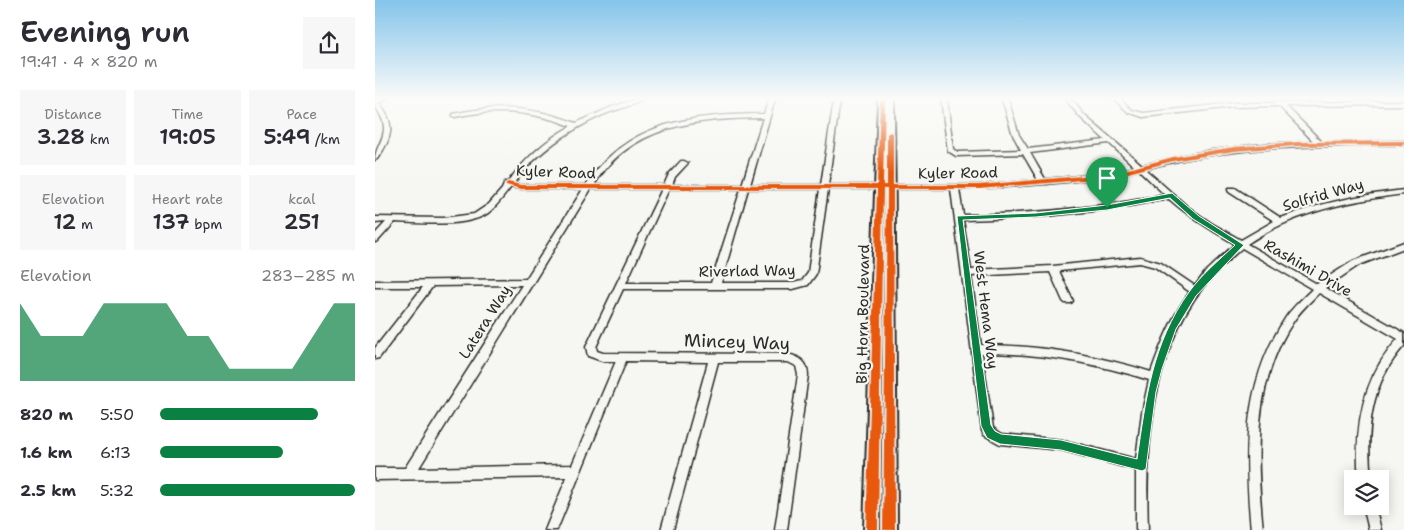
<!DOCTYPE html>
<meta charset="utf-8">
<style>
:root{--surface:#fff;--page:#f7f7f7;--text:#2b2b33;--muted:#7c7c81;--accent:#0b8043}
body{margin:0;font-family:"Shantell Sans",sans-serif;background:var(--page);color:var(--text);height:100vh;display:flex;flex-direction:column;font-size:19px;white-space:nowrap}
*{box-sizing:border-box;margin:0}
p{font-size:16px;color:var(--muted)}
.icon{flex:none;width:28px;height:28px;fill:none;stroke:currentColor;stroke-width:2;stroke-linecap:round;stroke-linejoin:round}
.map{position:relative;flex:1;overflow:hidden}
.drawer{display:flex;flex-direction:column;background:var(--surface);width:375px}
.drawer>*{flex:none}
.tools{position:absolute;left:969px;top:470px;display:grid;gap:10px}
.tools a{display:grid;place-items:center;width:45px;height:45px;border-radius:0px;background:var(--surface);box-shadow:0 2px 12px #0003;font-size:25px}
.pin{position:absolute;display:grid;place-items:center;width:42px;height:42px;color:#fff;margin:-51px -21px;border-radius:50% 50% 50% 0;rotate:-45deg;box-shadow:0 0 5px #0007}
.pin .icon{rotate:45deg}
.round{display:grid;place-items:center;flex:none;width:52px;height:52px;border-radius:0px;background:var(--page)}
.summary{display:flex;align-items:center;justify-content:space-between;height:85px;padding:0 20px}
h1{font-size:28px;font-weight:600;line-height:38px}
.stats{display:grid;grid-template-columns:repeat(3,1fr);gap:8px;height:85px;padding:5px 20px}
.stats div{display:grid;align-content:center;border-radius:0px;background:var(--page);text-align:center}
.stats b{font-size:21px;font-weight:600}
.stats small{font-size:14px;font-weight:400}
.stats p{font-size:14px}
.chart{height:140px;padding:10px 20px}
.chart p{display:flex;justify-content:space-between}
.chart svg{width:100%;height:90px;margin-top:5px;fill:var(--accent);opacity:.7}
ul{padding:0 20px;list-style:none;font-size:16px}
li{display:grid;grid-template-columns:80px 60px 1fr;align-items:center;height:38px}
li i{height:12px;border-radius:6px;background:var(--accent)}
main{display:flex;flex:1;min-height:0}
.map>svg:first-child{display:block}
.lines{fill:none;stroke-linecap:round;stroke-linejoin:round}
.minor-casing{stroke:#2b2b2b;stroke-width:3}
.major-casing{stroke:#2b2b2b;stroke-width:4}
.minor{fill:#f6f6f2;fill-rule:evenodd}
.major{fill:#f6f6f2;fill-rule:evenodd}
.cycleway-casing{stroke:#f6f6f2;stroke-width:3}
.cycleway{fill:#e8590c;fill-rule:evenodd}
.route{fill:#0b8043;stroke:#fff;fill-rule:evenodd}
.labels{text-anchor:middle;stroke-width:4.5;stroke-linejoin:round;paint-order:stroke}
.street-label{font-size:15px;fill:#2b2b2b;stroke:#f6f6f2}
.near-street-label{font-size:18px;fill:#2b2b2b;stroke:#f6f6f2}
</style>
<main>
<section class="drawer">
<div class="summary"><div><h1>Evening run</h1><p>19:41 · 4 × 820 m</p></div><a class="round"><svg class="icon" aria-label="share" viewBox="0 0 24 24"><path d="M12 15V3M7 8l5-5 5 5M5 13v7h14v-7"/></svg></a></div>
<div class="stats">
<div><p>Distance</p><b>3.28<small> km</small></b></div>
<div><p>Time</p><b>19:05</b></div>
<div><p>Pace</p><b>5:49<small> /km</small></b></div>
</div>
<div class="stats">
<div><p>Elevation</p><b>12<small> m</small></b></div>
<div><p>Heart rate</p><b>137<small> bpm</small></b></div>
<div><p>kcal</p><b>251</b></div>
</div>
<div class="chart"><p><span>Elevation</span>283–285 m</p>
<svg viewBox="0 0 160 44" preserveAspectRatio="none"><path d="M0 44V6L10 22L20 22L30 22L40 6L50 6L60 6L70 6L80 22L90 22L100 38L110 38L120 38L130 38L140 22L150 6L160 6V44z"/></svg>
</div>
<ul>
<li><b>820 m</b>5:50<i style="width:81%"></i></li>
<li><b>1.6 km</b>6:13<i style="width:63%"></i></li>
<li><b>2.5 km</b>5:32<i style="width:100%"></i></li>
</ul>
</section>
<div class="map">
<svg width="1029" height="530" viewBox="0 0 1029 530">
<rect width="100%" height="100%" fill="#f6f6f2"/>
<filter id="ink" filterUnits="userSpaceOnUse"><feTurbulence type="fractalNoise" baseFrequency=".02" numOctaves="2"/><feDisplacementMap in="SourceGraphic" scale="10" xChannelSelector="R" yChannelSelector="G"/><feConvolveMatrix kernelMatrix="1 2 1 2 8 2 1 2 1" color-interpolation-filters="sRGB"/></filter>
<g filter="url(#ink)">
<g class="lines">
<defs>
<path id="minor" d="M5 99H13L3 103C22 123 17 139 2 159L0 160C0 149 8 141 9 130 10 116 0 112 0 100Z
M261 99H269C258 106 242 109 230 114 194 130 163 151 139 183L146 185H211C253 120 318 115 389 114L394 99H400L375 185H446L459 99H465L453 185H604L663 180 648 154 581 156 573 151 566 99H572L578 149 582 152 646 150 638 135 627 99H633L644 135 653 149 730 140 706 118 690 99H696L710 116 767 165C823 150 881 142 939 142L904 106 859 107 768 117 753 112 739 99H745L757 110 768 113 859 103H900L901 101 903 100 907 103 1029 101V105L911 106 947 142 1029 141V145C941 146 857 145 770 169L813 207 836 223 866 240 899 221 854 192 853 190 854 188H860L906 218C946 202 987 195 1029 190V194C974 201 919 212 872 244L942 284 978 261 1029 242V248L984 265 950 288 1029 333V346C995 384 991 430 996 479H984C979 428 987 378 1023 339L944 293C935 302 925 311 918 322 877 384 881 459 888 530H876C869 453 867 384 911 317 918 307 928 298 937 289L867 248C857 257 847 265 839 274 776 343 770 442 773 530H761V470L687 450 625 444 609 435 607 431 576 189H453L441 274 433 285 418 289H248L221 347 222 351 228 353 413 354C425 357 433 362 433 375L412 530H400L423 375 421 366 413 362H343L298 530H286L333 362 251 361 182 530H170L192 477 0 480V468H30L147 285 58 286 4 358 0 359V348L48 287H0V281L151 279 208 189H146L136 187C129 196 122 206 113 213 92 228 45 223 20 222L3 241 0 242V234L11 222 0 223V217L68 218 99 214 114 204 127 189 130 182H133C150 159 170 140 196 126 158 111 120 108 80 117L78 116V114C120 104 161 107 201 123L234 108ZM388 118 367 185H297L300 177 313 163 309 161H306L294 174 289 185H219C256 124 323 119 388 118ZM734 143 760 167C731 175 700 176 670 179L655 153ZM764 170 790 195C723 208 656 214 588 215L584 189C612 189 640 186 669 184 701 181 733 179 764 170ZM216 189H287L211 347 213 356 227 361H241L197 465 44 468ZM294 189H366L336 283H251ZM373 189H445L433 273 427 281 418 283H346ZM794 199C814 217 837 231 860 244L832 270 820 286 786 263 765 257 678 266 596 270 588 220C658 219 726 212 794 199ZM765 263 780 267 815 292C797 316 786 344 776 372 721 355 665 345 606 345L596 276 675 272 688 301 690 303H696L698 301 684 271ZM607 353C665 353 720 363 774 380L767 412 761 459 687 440 627 434 618 428Z
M988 506H1000L1006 530H994Z"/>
<path id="major" d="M503 99H511L505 530H489Z
M511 99H519L522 530H506Z"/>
</defs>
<use href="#minor" class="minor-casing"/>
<use href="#major" class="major-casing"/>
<use href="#minor" class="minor"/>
<use href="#major" class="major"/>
<defs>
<path id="cycleway" d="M505 99H510L508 185H512V134L515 132 518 134V185H604L719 175 746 171 798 157 859 147 922 142 1029 141V145L922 146 859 151 798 161 746 175 719 179 604 189H518L520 530H508L512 189H508L503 530H491L502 189H146L131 185 130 184 133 182 146 185H502Z"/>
</defs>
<use href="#cycleway" class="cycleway-casing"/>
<use href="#cycleway" class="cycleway"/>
</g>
</g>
<linearGradient id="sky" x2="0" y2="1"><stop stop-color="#84c4ea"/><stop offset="0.57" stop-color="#fbfbf9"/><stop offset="1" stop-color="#fbfbf9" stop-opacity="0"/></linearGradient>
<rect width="1029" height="173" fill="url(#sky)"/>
<path class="route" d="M797 193 824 216 869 245 821 296 801 329 787 369 781 392 771 469 767 471 686 450 625 444 612 438 606 426 582 216 661 213 732 205ZM795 198 818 219 860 245C844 260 827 274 814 292 777 344 771 398 762 459L686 440 626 434 620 431 616 425 588 220 661 217 732 210Z"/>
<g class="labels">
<g class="street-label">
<text transform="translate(181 172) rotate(2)" y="5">Kyler Road</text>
<text transform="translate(583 173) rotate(-1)" y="5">Kyler Road</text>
<text transform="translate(948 195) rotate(-16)" y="5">Solfrid Way</text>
<text transform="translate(933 268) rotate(30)" y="5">Rashimi Drive</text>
<text transform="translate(372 271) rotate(-1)" y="5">Riverlad Way</text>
<text transform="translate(611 310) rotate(83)" y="5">West Hema Way</text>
<text transform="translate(488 314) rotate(-89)" y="5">Big Horn Boulevard</text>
<text transform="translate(110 322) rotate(-58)" y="5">Latera Way</text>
</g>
<g class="near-street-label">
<text transform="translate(362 342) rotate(2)" y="6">Mincey Way</text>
</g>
</g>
</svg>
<div class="tools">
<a><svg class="icon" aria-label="layers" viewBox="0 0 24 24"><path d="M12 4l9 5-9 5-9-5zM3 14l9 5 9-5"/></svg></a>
</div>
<div class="pin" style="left:732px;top:208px;background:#1e9e55"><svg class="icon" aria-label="arrive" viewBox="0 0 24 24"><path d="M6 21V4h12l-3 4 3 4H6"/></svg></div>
</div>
</main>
